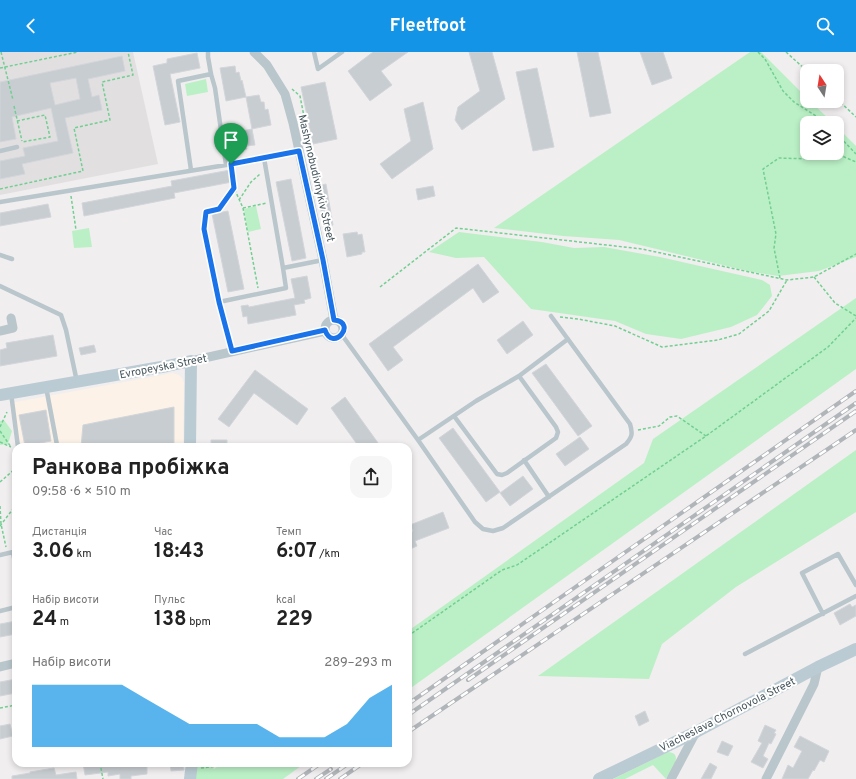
<!DOCTYPE html>
<html lang="uk">
<meta charset="utf-8">
<style>
:root{--surface:#fff;--page:#f6f6f6;--text:#222;--muted:#767676;--accent:#1394e6}
body{margin:0;font-family:Overpass,sans-serif;background:var(--page);color:var(--text);height:100vh;display:flex;flex-direction:column;font-size:15px;white-space:nowrap}
*{box-sizing:border-box;margin:0}
p{font-size:13px;color:var(--muted)}
.icon{flex:none;width:22px;height:22px;fill:none;stroke:currentColor;stroke-width:2;stroke-linecap:round;stroke-linejoin:round}
.map{position:relative;flex:1;overflow:hidden}
.panel{position:absolute;left:12px;top:391px;width:400px;height:324px;display:flex;flex-direction:column;background:var(--surface);border-radius:12px;box-shadow:0 2px 6px #0003}
.panel>*{flex:none}
.needle{width:26px;rotate:348deg}
.buttons{position:absolute;left:800px;top:12px;display:grid;gap:8px}
.buttons a{display:grid;place-items:center;width:44px;height:44px;border-radius:8px;background:var(--surface);box-shadow:0 2px 6px #0003;font-size:20px}
.pin{position:absolute;display:grid;place-items:center;width:34px;height:34px;color:#fff;margin:-41px -17px;border-radius:50% 50% 50% 0;rotate:-45deg;box-shadow:0 0 4px #0007}
.pin .icon{rotate:45deg}
.round{display:grid;place-items:center;flex:none;width:42px;height:42px;border-radius:12px;background:var(--page)}
.summary{display:flex;align-items:center;justify-content:space-between;height:68px;padding:0 20px}
h1{font-size:22px;font-weight:700;line-height:30px}
.stats{display:grid;grid-template-columns:repeat(3,1fr);gap:6px;height:68px;padding:4px 20px}
.stats div{display:grid;align-content:center}
.stats b{font-size:20px;font-weight:700}
.stats small{font-size:11px;font-weight:400}
.stats p{font-size:11px}
.chart{height:112px;padding:8px 20px}
.chart p{display:flex;justify-content:space-between}
.chart svg{width:100%;height:72px;margin-top:4px;fill:var(--accent);opacity:.7}
header{display:flex;justify-content:space-between;align-items:center;height:52px;padding:0 20px;background:var(--accent);color:#fff;font-size:18px;font-weight:700}
.map>svg:first-child{display:block}
.commercial{fill:#fcf2e7}
.education{fill:#e2dfe1}
.green{fill:#bbf0c6}
.building{fill:#c8cdd1;stroke:#d2d6da;fill-rule:evenodd}
.lines{fill:none;stroke-linecap:round;stroke-linejoin:round}
.path{stroke:#72cf91;stroke-width:1.5;stroke-dasharray:3 2;stroke-linecap:butt}
.lane{stroke:#b9c6cc;stroke-width:4.5}
.street{stroke:#b9c6cc;stroke-width:9}
.secondary{stroke:#bbcbd3;stroke-width:12}
.rail-casing{stroke:#b0b5b9;stroke-width:4}
.rail{stroke:#fff;stroke-width:2.5;stroke-dasharray:8;stroke-linecap:butt}
.route-casing{stroke:#fff;stroke-width:8}
.route{stroke:#1a73e8;stroke-width:5}
.labels{text-anchor:middle;stroke-width:4;stroke-linejoin:round;paint-order:stroke}
.street-label{font-size:11px;fill:#46565c;stroke:#fff}
</style>
<header><svg class="icon" aria-label="back" viewBox="0 0 24 24"><path d="M15 5l-7 7 7 7"/></svg>Fleetfoot<svg class="icon" aria-label="search" viewBox="0 0 24 24"><circle cx="10" cy="10" r="6"/><path d="M15 15l6 6"/></svg></header>
<div class="map">
<svg width="856" height="727" viewBox="0 0 856 727">
<rect width="100%" height="100%" fill="#f1eeef"/>
<path class="commercial" d="M173 321 179 323 182 326 184 331 183 395H16L10 351Z"/>
<path class="education" d="M0 0H133L158 112 0 143Z"/>
<path class="green" d="M750 0H761L807 46V49H810L833 71H807V101H837V75L856 94V205L819 219 778 224 752 220 619 188 563 184 494 176Z
M206 27 208 40 187 44 185 32Z
M256 154 261 177 248 180 244 157Z
M89 176 92 195 74 196 72 179Z
M459 180 542 190 574 196 604 195 660 205 762 228 770 233 772 244 757 263 731 275 681 287 646 282 615 269 531 257 484 205 456 206 429 200Z
M856 246V317L408 638V579L644 411 653 387Z
M4 368 12 379 8 392 0 393V369Z
M856 398V460L736 535 662 592 649 627 538 624Z
M668 700C685 701 670 720 666 727L653 713 625 727H613Z
M194 711H209L214 717 223 711H305L283 727H193Z"/>
<path class="building" d="M373 0H408L381 19 392 33 370 49 348 19Z
M469 0H492L505 47 462 78 455 68 458 55 480 39Z
M577 0H598L611 61 590 65Z
M640 0H663L672 26 652 33Z
M197 1 200 16 170 22 180 70 165 73 153 14 167 11V7Z
M122 4 125 19 88 27 92 45 99 43 102 58 65 66 73 101 22 112 25 122 0 127V109L25 104 23 96 58 89 51 56 12 65 16 87 0 90V30ZM76 26 80 47 55 53 50 31Z
M235 14 236 21 239 20 241 29 242 28 246 45 226 49 220 16Z
M537 16 554 95 533 99 516 20Z
M325 30 337 87 313 92 301 35Z
M259 43 261 50H264L265 58 268 57 271 73 252 77 246 45Z
M423 50 433 97 392 127 380 112 411 89 404 57Z
M252 77 255 93 246 94 247 97 228 100 225 82Z
M230 118 232 130 174 141 175 146 84 164 82 151 172 134 171 129Z
M291 127 306 206 292 209 276 130Z
M326 132 333 173 324 175 317 134Z
M433 134 435 144 418 148 416 137Z
M48 152 51 165 0 174V161Z
M228 159 244 237 228 240 212 162Z
M357 180 358 183 362 182 365 200H362V202L347 205 343 182Z
M478 212 499 240 483 251 473 236 393 295 403 308 388 319 369 292Z
M307 224 311 246 304 248 305 251 294 253 296 263 248 272 247 264 243 265 241 254 248 253 249 255 295 246 291 227Z
M523 269 533 283 507 302 497 288Z
M53 283 57 304 0 314V298L7 296 6 291Z
M94 293 96 300 81 303 79 296Z
M546 312 592 374 578 384 532 321Z
M255 318 308 357 297 373 254 341 229 375 218 367Z
M345 345 381 395H359L331 356Z
M174 355V395H81L83 373Z
M46 358 51 389 25 394 19 363Z
M453 376 500 440 486 450 439 386Z
M580 385 589 397 565 414 556 402Z
M211 388H227V395H211Z
M523 424 533 437 510 454 500 441Z
M443 460 449 476 415 489 417 494 408 498V481L413 479 410 473Z
M850 552 852 555 856 553V564L840 573 834 561Z
M16 569V582L0 585V572Z
M16 627V641L0 644V630Z
M645 659 649 669 639 674 635 664Z
M10 672 13 684 0 687V674Z
M765 673 776 678 774 681 776 682 771 692 769 691 763 704 768 707 763 716 751 710 762 691 758 689Z
M800 684 829 699 824 710 820 708 814 719 813 718 808 727H782L788 713 793 716 802 699 794 695Z
M722 689 733 694 728 704 717 700Z
M83 711H147V722L131 724V727H120V722L108 724V720L85 723Z
M170 711H183L184 718 171 719Z
M710 711 717 715 711 727H701Z
M54 716 56 723 76 720 77 727H12V724L30 721V720Z"/>
<g class="lines">
<path class="path" d="M1 0 13 48
M758 0 765 7 783 39 794 50 816 64 824 71
M786 0 807 19
M0 16 78 0
M292 37 300 44 309 90 307 96
M837 47 856 65
M14 54 22 89
M17 69 45 63 50 85 22 90
M837 82 856 102
M231 118 234 136 243 156 258 236
M0 137 83 119 74 76 110 68 102 30 133 23 128 0
M71 144 76 178
M239 148 251 130 260 122
M243 156 267 151
M204 172 205 160 219 157 234 136
M814 225 835 251 856 264
M780 226 774 196 776 182 763 117 779 106 812 107 842 104 856 110
M380 235 456 176 642 197 787 228 814 225 856 202
M560 265 578 267 615 274 662 295 718 288 739 282 769 259 787 228
M0 375 7 360
M638 378 659 374 670 365 677 364 706 384
M0 379 11 395
M0 390 11 395
M40 395 51 393
M0 430 16 416
M0 454 1 472 6 495
M0 474 16 453
M408 584 502 518 517 513 706 384 828 295 856 266
M0 656 16 653
M100 711 103 727
M201 716 227 713 230 711"/>
<path class="lane" d="M314 0 318 17 342 0
M211 22 215 36 226 113
M0 99 17 95
M264 106 283 216
M191 118 178 29 211 22 208 5V0
M0 150 226 113 299 99
M204 177 219 250 232 299
M0 203 12 207
M0 234 61 263 66 278 77 330
M219 250 286 236 283 216 323 208
M342 283 418 388 475 470 483 477 493 479 503 476 626 392C632 385 633 382 630 372L551 264
M46 335 57 393
M11 341 18 395
M454 364 497 422 502 423 507 421 556 386 558 380 556 375 519 324
M418 388 476 349 519 324 568 287
M524 408 549 445
M13 500 16 517
M0 503 13 500 16 497
M0 559 16 555
M823 562 802 521 838 502 856 533
M745 602 856 544"/>
<path class="street" d="M254 0 267 13 285 42 293 71 323 208 334 268
M325 277a9 9 0 1 1 18 0a9 9 0 1 1-18 0Z
M0 279 13 276 11 266
M191 309 325 279
M0 615 16 611
M671 727 696 680
M766 727 814 632 818 615"/>
<path class="secondary" d="M0 343 167 314 191 309 190 395
M190 727 192 711
M599 727 696 680 818 615 856 597"/>
<defs>
<path id="rail" d="M468 628 856 359
M408 652 856 339
M408 663 856 351
M408 680 856 378
M298 727 321 711
M316 727 331 717
M326 727 349 711
M340 727 363 711"/>
</defs>
<use href="#rail" class="rail-casing"/>
<use href="#rail" class="rail"/>
</g>
<g class="lines">
<defs>
<path id="route" d="M299 99 323 208 334 268C358 270 333 301 325 278L232 299 219 250 204 177 206 160 219 157 234 136 231 112Z"/>
</defs>
<use href="#route" class="route-casing"/>
<use href="#route" class="route"/>
</g>
<g class="labels">
<g class="street-label">
<text transform="translate(317 126) rotate(77)" y="4">Mashynobudivnykiv Street</text>
<text transform="translate(163 314) rotate(-11)" y="4">Evropeyska Street</text>
<text transform="translate(727 662) rotate(-27)" y="4">Viacheslava Chornovola Street</text>
</g>
</g>
</svg>
<div class="buttons">
<a><svg class="needle" viewBox="-14 -14 28 28"><path d="M0-13l5 13h-10z" fill="#e53935"/><path d="M0 13l5-13h-10z" fill="#767676"/></svg></a>
<a><svg class="icon" aria-label="layers" viewBox="0 0 24 24"><path d="M12 4l9 5-9 5-9-5zM3 14l9 5 9-5"/></svg></a>
</div>
<div class="pin" style="left:231px;top:112px;background:#1e9e55"><svg class="icon" aria-label="arrive" viewBox="0 0 24 24"><path d="M6 21V4h12l-3 4 3 4H6"/></svg></div>
<section class="panel">
<div class="summary"><div><h1>Ранкова пробіжка</h1><p>09:58 · 6 × 510 m</p></div><a class="round"><svg class="icon" aria-label="share" viewBox="0 0 24 24"><path d="M12 15V3M7 8l5-5 5 5M5 13v7h14v-7"/></svg></a></div>
<div class="stats">
<div><p>Дистанція</p><b>3.06<small> km</small></b></div>
<div><p>Час</p><b>18:43</b></div>
<div><p>Темп</p><b>6:07<small> /km</small></b></div>
</div>
<div class="stats">
<div><p>Набір висоти</p><b>24<small> m</small></b></div>
<div><p>Пульс</p><b>138<small> bpm</small></b></div>
<div><p>kcal</p><b>229</b></div>
</div>
<div class="chart"><p><span>Набір висоти</span>289–293 m</p>
<svg viewBox="0 0 160 44" preserveAspectRatio="none"><path d="M0 44V6L10 6L20 6L30 6L40 6L50 14L60 22L70 30L80 30L90 30L100 30L110 38L120 38L130 38L140 30L150 14L160 6V44z"/></svg>
</div>
</section>
</div>
